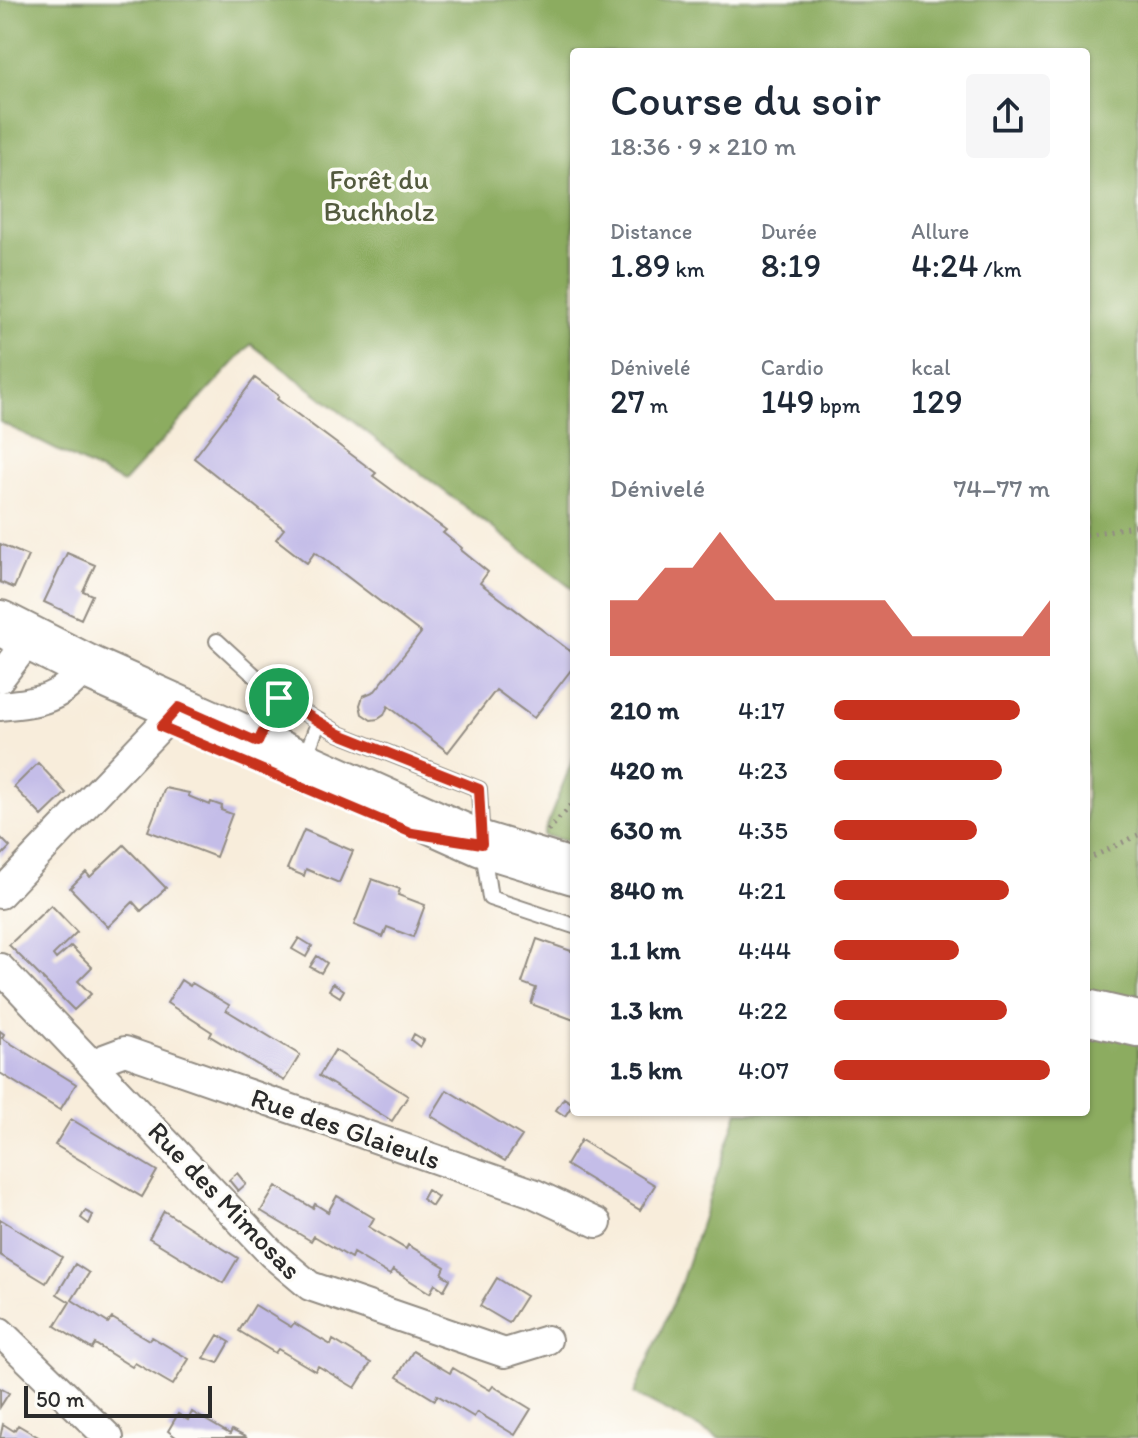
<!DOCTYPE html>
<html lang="fr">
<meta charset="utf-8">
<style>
:root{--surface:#fff;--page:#f6f6f7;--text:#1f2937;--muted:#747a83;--accent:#c8321e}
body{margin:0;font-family:Itim,sans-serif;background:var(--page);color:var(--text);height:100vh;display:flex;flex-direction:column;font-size:30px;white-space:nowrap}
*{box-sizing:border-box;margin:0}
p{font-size:26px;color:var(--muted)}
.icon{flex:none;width:44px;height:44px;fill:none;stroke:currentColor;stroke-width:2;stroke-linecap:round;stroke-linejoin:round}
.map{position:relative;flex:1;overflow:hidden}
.sheet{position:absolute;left:570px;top:48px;width:520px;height:1068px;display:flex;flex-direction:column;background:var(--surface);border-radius:8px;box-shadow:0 2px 6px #0004}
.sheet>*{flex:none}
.scale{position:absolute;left:24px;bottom:20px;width:188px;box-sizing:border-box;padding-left:8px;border:4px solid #2b2b2b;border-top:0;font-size:22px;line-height:28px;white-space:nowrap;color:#2b2b2b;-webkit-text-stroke:6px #fdfcf7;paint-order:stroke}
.pin{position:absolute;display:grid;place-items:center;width:68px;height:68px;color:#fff;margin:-34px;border:4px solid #fff;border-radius:50%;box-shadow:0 2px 8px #0007}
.round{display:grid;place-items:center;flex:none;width:84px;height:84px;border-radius:8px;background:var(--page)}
.head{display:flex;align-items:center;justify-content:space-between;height:136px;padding:0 40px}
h1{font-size:44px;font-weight:600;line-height:60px}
.figures{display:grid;grid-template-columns:repeat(3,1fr);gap:12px;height:136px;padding:8px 40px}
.figures div{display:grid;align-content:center}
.figures b{font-size:34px;font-weight:600}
.figures small{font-size:22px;font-weight:400}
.figures p{font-size:22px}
.chart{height:224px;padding:16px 40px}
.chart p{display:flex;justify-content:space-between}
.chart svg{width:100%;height:144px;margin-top:8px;fill:var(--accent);opacity:.7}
ul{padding:0 40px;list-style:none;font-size:26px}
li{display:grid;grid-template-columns:128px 96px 1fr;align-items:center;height:60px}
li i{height:20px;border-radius:10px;background:var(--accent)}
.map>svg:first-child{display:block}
.forest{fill:#8cac60;stroke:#5c6c46;stroke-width:2}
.building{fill:#c4bde8}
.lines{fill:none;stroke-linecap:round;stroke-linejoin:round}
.service-casing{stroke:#928c83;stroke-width:18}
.minor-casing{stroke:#928c83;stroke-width:32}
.primary-casing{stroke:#928c83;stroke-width:48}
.path{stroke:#928c83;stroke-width:5;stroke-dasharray:2 6;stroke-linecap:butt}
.service{stroke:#fff;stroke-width:14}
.minor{stroke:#fff;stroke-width:28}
.primary{stroke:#fff;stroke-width:44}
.route-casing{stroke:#fff;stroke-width:16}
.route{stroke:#c8321e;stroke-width:10}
.labels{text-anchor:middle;stroke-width:7;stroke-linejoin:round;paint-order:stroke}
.park-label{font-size:28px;fill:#535a3e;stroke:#fdfcf7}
.street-label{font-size:28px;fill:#2b2b2b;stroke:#fdfcf7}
</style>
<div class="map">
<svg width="1138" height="1438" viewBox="0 0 1138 1438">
<rect width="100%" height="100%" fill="#fdfcf7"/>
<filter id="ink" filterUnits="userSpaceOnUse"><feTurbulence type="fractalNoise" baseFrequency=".0125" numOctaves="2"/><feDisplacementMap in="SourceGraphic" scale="16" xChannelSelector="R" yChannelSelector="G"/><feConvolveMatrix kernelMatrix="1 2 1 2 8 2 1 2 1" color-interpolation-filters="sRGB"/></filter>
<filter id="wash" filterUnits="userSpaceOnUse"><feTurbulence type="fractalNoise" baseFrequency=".006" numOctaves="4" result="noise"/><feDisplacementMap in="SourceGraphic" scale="32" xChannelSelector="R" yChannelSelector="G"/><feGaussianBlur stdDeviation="1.8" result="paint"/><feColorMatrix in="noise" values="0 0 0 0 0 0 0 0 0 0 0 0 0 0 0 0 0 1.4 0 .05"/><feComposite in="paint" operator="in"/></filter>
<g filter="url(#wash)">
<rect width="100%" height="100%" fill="#f8eddb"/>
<path class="forest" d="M0 0H1138V1438H719L634 1394 680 1286 738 1112H1086V52H574V590L251 344 123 483 0 422Z
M574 756V843L543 835Z"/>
<g id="blocks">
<path class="building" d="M255 378 279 396 277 399 376 473 373 476 446 530 443 533 462 548 461 550 488 572 480 583 574 654V666L534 718 496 690 448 752 388 706 384 715 378 719 371 720 362 714 360 705 363 696 375 691 421 633 315 552 307 563 276 539 284 529 194 458Z
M0 544 28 556 14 588 0 582Z
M67 553 95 565 83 591 92 595 81 619 44 602Z
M38 763 66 793 42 816 14 787Z
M165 788 189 793 188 796 210 805 211 802 222 806 221 810 232 814 216 857 148 831Z
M304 830 353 851 339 883 306 869 304 876 287 869Z
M0 837 10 847 0 857Z
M124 845 166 888 141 911 133 902 108 927 70 888 86 872 90 877Z
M372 879 400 889 398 895 425 905 413 937 387 927 383 937 354 925Z
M51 905 77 932 53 955 56 959 71 946 92 967 78 981 91 994 74 1010 9 945Z
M299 938 312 946 306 957 292 949Z
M537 939 574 952V1020L531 1004 536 988 522 983Z
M317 956 327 963 321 973 310 967Z
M181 980 190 986 192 983 229 1005 226 1010 300 1055 284 1081 210 1036 212 1032 167 1003Z
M333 983 344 990 340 997 329 990Z
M0 1031 4 1034 2 1038 76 1084 60 1110 0 1073Z
M414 1034 424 1040 420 1047 411 1040Z
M335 1050 408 1096 392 1121 319 1076Z
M447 1090 522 1136 505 1161 431 1116Z
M564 1098 573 1104 565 1116 556 1110Z
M71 1119 157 1171 142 1197 55 1145Z
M581 1140 655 1185 640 1210 566 1165Z
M237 1173 246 1184 238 1191 229 1180Z
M276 1186 313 1208 315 1204 328 1212 337 1196 374 1218 369 1227 406 1249 408 1245 445 1267 442 1274 450 1279 444 1290 435 1284 430 1293 393 1270 390 1275 353 1253 351 1258 314 1236 311 1241 261 1211Z
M427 1190 438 1197 432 1206 422 1199Z
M85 1211 93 1215 89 1224 81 1218Z
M164 1211 238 1258 223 1283 149 1238Z
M0 1219 62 1257 46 1283 0 1255Z
M75 1264 89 1273 72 1300 108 1323 112 1318 149 1340 152 1337 189 1359 173 1385 135 1363 132 1367 95 1344 92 1349 55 1326 70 1302 57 1294Z
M497 1278 526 1296 509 1323 480 1306Z
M255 1305 291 1327 294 1323 331 1345 333 1340 371 1363 355 1388 318 1366 315 1371 278 1349 275 1353 239 1331Z
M218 1335 230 1342 218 1363 204 1358Z
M413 1351 450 1373 453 1368 490 1390 493 1386 531 1409 515 1435 477 1412 474 1417 437 1395 435 1400 397 1377Z
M0 1388 9 1393 0 1407Z
M192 1412 230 1434 232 1430 247 1438H177L168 1431 178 1414 188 1420Z
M3 1424 14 1431 18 1425 40 1438H0Z"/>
</g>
</g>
<g filter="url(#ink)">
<use href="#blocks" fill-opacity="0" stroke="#928c83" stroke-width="2"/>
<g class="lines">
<defs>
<path id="service" d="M217 641 279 698 340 734 479 789 482 844 490 898 574 926
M258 741 279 698
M304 760 319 721"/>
<path id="minor" d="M0 678 30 639
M0 706C39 702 62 700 85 666
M0 894 179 707
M0 968 272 1254 310 1286 505 1353 547 1340
M93 1063 125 1051 533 1193 597 1223
M0 1332 109 1438"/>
<path id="primary" d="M0 623 85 666 482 844 574 872
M1086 1012 1138 1024"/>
</defs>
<use href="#service" class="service-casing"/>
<use href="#minor" class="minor-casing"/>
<use href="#primary" class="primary-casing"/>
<path class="path" d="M1086 535 1138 525
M548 831 574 802
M1086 860 1138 835"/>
<use href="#service" class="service"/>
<use href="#minor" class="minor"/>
<use href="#primary" class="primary"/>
</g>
</g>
<g class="lines" filter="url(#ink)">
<defs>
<path id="route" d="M279 698 340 734 479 789 482 844 412 833 161 727 179 707 258 742Z"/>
</defs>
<use href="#route" class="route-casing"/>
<use href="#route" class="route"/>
</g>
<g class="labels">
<g class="park-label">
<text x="379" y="189">Forêt du<tspan x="379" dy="32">Buchholz</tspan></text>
</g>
<g class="street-label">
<text transform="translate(346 1128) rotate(19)" y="10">Rue des Glaieuls</text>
<text transform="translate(225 1200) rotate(46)" y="10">Rue des Mimosas</text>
</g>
</g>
</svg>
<div class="scale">50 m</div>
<div class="pin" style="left:279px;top:698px;background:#1e9e55"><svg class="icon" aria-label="arrive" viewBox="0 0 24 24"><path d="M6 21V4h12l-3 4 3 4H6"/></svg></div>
<section class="sheet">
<div class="head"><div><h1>Course du soir</h1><p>18:36 · 9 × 210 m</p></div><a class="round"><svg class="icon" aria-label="share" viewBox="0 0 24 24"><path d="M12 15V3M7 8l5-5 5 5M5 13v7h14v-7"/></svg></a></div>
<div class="figures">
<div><p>Distance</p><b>1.89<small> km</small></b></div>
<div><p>Durée</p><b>8:19</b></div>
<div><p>Allure</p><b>4:24<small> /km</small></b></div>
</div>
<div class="figures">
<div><p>Dénivelé</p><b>27<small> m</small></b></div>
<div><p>Cardio</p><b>149<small> bpm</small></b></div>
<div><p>kcal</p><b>129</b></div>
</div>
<div class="chart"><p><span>Dénivelé</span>74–77 m</p>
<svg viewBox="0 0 160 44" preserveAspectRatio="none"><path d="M0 44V27L10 27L20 17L30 17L40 6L50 17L60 27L70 27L80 27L90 27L100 27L110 38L120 38L130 38L140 38L150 38L160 27V44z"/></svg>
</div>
<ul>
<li><b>210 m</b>4:17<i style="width:86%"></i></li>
<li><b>420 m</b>4:23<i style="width:78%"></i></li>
<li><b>630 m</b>4:35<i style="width:66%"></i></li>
<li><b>840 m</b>4:21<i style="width:81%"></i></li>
<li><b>1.1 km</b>4:44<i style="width:58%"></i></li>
<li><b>1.3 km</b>4:22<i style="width:80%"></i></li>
<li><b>1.5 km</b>4:07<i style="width:100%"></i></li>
</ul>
</section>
</div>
